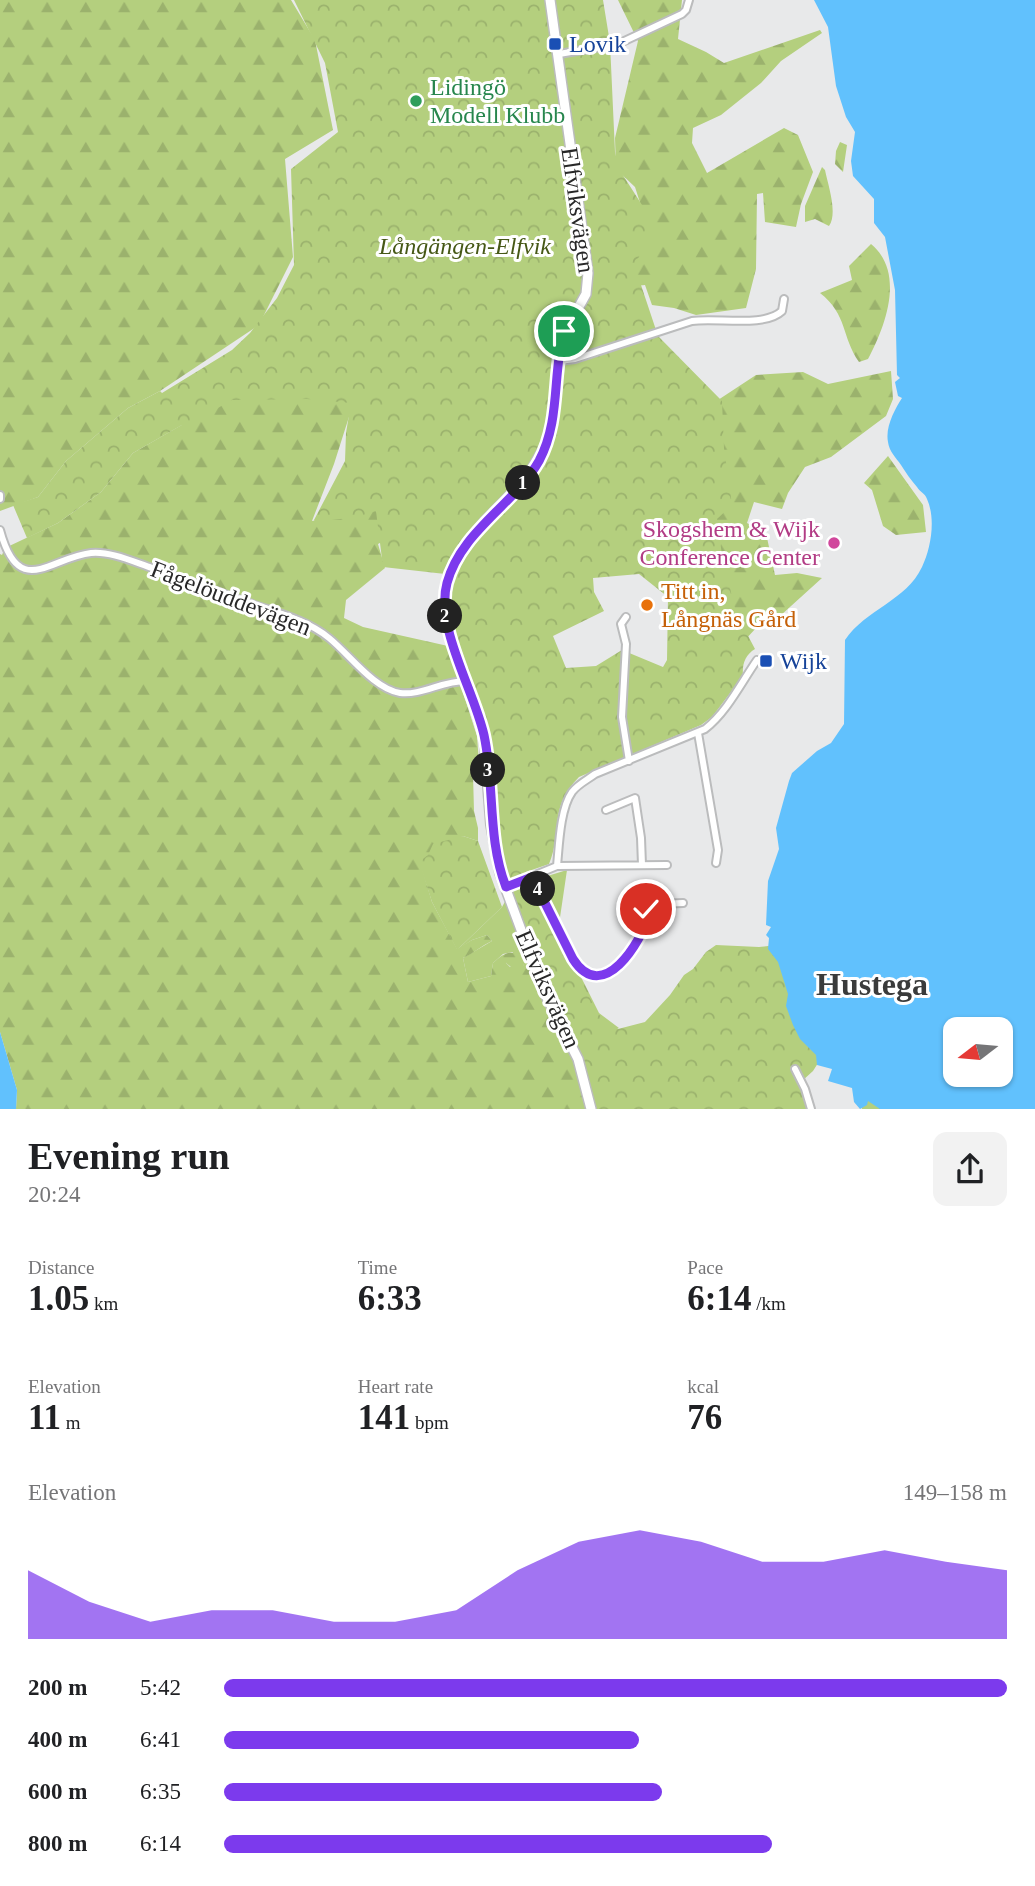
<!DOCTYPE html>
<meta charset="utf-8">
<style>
:root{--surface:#fff;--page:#f2f2f2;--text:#202124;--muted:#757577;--accent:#7c3aed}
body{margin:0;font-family:Georgia,serif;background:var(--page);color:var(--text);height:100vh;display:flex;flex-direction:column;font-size:26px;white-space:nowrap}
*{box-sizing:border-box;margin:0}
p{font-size:23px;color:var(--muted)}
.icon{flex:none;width:38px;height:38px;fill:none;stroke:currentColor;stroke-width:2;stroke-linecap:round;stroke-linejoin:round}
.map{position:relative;height:1109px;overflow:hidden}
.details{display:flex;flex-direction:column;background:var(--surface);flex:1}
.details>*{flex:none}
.needle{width:46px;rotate:254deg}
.fabs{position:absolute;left:943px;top:1017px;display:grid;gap:14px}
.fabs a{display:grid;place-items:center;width:70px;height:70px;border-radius:14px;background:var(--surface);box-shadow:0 2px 5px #0004;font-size:35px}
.pin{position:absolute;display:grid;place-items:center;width:60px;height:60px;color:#fff;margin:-30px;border:4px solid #fff;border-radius:50%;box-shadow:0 2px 7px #0007}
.km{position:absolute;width:35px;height:35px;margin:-18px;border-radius:50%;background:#222;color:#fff;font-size:19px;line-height:35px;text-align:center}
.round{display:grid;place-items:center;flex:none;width:74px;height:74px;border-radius:14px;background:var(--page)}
.overview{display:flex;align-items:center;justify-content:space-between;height:119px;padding:0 28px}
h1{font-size:38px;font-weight:700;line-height:52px}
.stats{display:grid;grid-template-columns:repeat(3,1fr);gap:10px;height:119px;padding:7px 28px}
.stats div{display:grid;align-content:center}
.stats b{font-size:35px;font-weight:700}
.stats small{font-size:19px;font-weight:400}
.stats p{font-size:19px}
.chart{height:196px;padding:14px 28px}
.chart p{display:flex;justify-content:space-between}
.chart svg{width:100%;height:126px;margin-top:7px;fill:var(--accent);opacity:.7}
ul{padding:0 28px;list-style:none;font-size:23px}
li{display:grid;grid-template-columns:112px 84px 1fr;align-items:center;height:52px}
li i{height:18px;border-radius:9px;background:var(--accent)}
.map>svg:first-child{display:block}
.green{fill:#b4cf7e}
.forest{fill:url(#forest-firs)}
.park{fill:url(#park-crowns);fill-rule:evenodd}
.water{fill:#61c1fd;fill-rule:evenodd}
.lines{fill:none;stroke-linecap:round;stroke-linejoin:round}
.street-casing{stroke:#bbbcbd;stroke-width:10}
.secondary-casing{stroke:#bbbcbd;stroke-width:12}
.street{stroke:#fff;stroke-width:6}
.secondary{stroke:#fff;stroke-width:9}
.route-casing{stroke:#fff;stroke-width:14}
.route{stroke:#7c3aed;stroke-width:9}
.transit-dot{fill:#1a4fb4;stroke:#fff;stroke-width:2.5}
.leisure-dot{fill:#2e9e5b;stroke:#fff;stroke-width:2.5}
.hotel-dot{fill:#d1479c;stroke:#fff;stroke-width:2.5}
.food-dot{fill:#e8710a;stroke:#fff;stroke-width:2.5}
.labels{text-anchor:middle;stroke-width:6;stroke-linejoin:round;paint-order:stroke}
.transit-label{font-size:24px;fill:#164399;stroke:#fff;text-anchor:start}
.leisure-label{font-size:24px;fill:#27864d;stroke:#fff;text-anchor:start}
.street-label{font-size:24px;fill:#282828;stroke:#fff}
.park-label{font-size:24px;font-style:italic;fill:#465816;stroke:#fff}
.hotel-label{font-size:24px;fill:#b23c85;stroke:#fff;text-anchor:end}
.food-label{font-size:24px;fill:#c56008;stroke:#fff;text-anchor:start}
.district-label{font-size:32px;font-weight:bold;fill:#3a3b3b;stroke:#fff}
</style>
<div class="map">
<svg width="1035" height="1109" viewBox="0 0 1035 1109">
<defs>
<pattern id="forest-firs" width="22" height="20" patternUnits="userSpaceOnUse" patternTransform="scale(1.75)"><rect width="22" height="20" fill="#b4cf7e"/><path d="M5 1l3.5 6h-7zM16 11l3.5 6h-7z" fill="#9bb26d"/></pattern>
<pattern id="park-crowns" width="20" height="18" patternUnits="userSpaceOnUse" patternTransform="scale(1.75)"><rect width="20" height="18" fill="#b4cf7e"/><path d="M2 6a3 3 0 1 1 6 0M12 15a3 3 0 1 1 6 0" fill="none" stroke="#9bb26d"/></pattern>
</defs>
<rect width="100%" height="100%" fill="#e8e9ea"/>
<path class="green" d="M567 870 558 931 527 958 523 966 511 967 506 963 513 952 503 954 493 963 491 976 468 982 463 958 492 941 487 935 472 940 457 950 502 907 511 891 518 885Z"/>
<path class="forest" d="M0 0H291L315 40 333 130 285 159 293 257 259 325 160 391 128 408 66 461 38 497 0 511Z
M618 0H682L678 39 706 52 724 63 820 30 822 33 781 61 761 83 721 115 693 128 692 143 707 173 784 128 798 135 813 172 801 204 796 227 765 222 763 193 757 194 756 269 746 308 696 315 674 308 652 305 645 285 616 288 650 234 635 187 616 169 615 138 638 41Z
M840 142 847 145 843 172 835 164 836 151Z
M822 167 825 170C828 185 838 213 829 226L815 219 805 222V206Z
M871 244C906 273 885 327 868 359L859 362C841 336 848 315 820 293L852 280 849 266Z
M891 371 893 399 886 416 831 457 805 467 788 493 782 509 754 502 747 523 766 533 775 575 797 573 822 578 780 616 757 627 744 641 710 551 718 400 756 375 803 372 828 384Z
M254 396 355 398 334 464 312 521 374 510 406 529 378 544 385 568 346 600 344 618 363 627 448 646 477 736 480 776 473 774 474 811 478 828V841L463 836 420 862 432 902 457 949 472 940 487 935 492 941C481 946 474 953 463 958L468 982 491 976 493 963C503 954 509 949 521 956L518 960 506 963 510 967 517 963 523 966 524 961 527 958 529 939 558 931 599 1013 619 1028 591 1041 613 1109H16L17 1090 0 1032V554L2 555 5 548 58 523 101 492 133 453 225 400Z
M888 456 923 505 926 532 896 535 883 526 872 490 864 483Z"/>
<path class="park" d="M294 0H603L610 43 615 152 619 169 658 230 634 264 658 336 722 401 724 448 732 505 717 519 722 555 736 613 755 649C745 655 742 664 743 676L712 717 701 725 579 777C548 808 563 831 549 864L526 872 598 1014 618 1029 645 1022 670 995 684 975 693 969 706 952 716 945 759 947 917 928 956 1029V1074H1001L1035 1109H862L859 1091 825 1052 813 1071 802 1081 814 1109H595L500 866 496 844 488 738 450 616 448 605 454 575 383 567 376 511 357 517 315 522 314 520 345 461 346 433 351 403 307 399 232 400 184 427 182 425 133 453 101 492 58 523 27 538 13 505 38 497 66 461 128 408 160 391 162 393 232 350 250 333 277 298 294 265 291 169 338 132 325 63ZM639 574 668 597 667 660 663 667 622 650 596 666 566 668 553 636 604 611 594 592 593 578Z
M463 836 478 841 502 907 457 950 432 902 419 862 428 855 433 844Z"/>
<path class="water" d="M814 0H1035V1109H880L868 1101 867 1105 860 1109 854 1102 852 1088 828 1081 832 1069 817 1065 816 1055 800 1039 793 1025 786 1006 788 994 778 962 768 949 769 938 766 935 771 927 766 925 768 881 779 849 776 828 789 781 792 773 817 751 831 743 844 724 845 640C866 609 906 601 922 567 931 548 936 519 927 499 925 493 920 492 917 487 911 480 906 473 901 465 896 458 889 451 888 442 885 427 895 409 902 398L898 396 895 382 900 378 897 375 895 290 885 237 874 223V199L853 176 851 161 855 132 846 117 836 86 828 27ZM956 1029H1001V1074H956Z
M0 1032 17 1090 16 1109H0Z"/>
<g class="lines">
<defs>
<path id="street" d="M559 54 618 44 682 14 686 10 689 0
M559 361 575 359 692 321C716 317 764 328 782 311L784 299
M0 495V499
M0 530C19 600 49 558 91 553 110 551 134 562 152 568 185 580 219 592 252 604 278 613 307 620 329 638 349 654 374 689 400 693 421 696 444 680 467 681
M626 617 621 624 626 644 622 717 629 761
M698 733 718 850 716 863
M606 810 635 798 641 838 642 865
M557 866C559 846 560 809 572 792 578 784 587 780 595 774L705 729C727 712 741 683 757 660
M532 877 573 959C603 1006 641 942 650 913L647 909 641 912 646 925
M506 887 557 866 667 865
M650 913 660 904 683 903
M795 1069 805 1089 811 1109"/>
<path id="secondary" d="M550 0 588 273 586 294 562 337 554 413 546 445 526 479 484 522 462 552 448 577 444 605 451 638 484 735 491 825 500 873 544 992 578 1059 591 1109"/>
</defs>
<use href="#street" class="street-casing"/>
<use href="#secondary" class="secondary-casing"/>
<use href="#street" class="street"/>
<use href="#secondary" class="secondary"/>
</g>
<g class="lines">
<defs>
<path id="route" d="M564 331C552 374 561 420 539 461 514 505 461 531 447 583 435 627 474 690 484 735 495 786 487 838 506 887L532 877 573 959C603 1006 641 942 650 913L646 909"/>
</defs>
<use href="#route" class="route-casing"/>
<use href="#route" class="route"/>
</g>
<g class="transit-dot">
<rect x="548" y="37" width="14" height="14" rx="3.5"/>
<rect x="759" y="654" width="14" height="14" rx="3.5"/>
</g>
<circle class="leisure-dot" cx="416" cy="101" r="7"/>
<circle class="hotel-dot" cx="834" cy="543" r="7"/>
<circle class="food-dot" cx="647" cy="605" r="7"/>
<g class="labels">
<g class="transit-label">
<text x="569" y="52">Lovik</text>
<text x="780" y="669">Wijk</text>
</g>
<g class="leisure-label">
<text x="430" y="95">Lidingö<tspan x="430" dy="28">Modell Klubb</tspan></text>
</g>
<g class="street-label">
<text transform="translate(578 210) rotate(82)" y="8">Elfviksvägen</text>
<text transform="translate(231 598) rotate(21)" y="8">Fågelöuddevägen</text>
<text transform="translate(548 989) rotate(66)" y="8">Elfviksvägen</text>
</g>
<g class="park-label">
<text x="465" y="254">Långängen-Elfvik</text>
</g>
<g class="hotel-label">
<text x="820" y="537">Skogshem &amp; Wijk<tspan x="820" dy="28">Conference Center</tspan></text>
</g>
<g class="food-label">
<text x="661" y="599">Titt in,<tspan x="661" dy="28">Långnäs Gård</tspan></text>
</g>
<g class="district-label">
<text x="872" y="995">Hustega</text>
</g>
</g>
</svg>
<div class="fabs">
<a><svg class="needle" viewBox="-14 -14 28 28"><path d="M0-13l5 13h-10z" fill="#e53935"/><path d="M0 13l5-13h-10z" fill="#757577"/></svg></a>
</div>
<div class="pin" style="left:564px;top:331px;background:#1e9e55"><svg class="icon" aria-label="arrive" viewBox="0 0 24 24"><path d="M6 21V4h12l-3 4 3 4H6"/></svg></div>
<div class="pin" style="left:646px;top:909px;background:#d93025"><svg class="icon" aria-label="check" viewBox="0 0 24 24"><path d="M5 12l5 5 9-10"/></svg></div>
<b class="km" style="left:523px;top:483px">1</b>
<b class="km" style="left:445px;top:616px">2</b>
<b class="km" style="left:488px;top:770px">3</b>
<b class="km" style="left:538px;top:889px">4</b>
</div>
<section class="details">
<div class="overview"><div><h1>Evening run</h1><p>20:24</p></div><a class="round"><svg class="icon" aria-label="share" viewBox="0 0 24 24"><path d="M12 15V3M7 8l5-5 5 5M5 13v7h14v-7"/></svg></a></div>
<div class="stats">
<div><p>Distance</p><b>1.05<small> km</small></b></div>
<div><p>Time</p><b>6:33</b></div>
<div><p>Pace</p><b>6:14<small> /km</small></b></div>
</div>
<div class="stats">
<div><p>Elevation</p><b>11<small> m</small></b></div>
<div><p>Heart rate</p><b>141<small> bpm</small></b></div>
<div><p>kcal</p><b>76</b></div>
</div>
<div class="chart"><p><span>Elevation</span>149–158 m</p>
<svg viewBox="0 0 160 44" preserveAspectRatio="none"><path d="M0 44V20L10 31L20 38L30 34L40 34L50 38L60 38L70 34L80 20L90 10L100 6L110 10L120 17L130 17L140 13L150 17L160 20V44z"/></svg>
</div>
<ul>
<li><b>200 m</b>5:42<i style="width:100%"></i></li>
<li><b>400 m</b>6:41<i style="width:53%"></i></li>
<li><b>600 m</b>6:35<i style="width:56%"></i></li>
<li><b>800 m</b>6:14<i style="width:70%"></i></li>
</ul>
</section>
